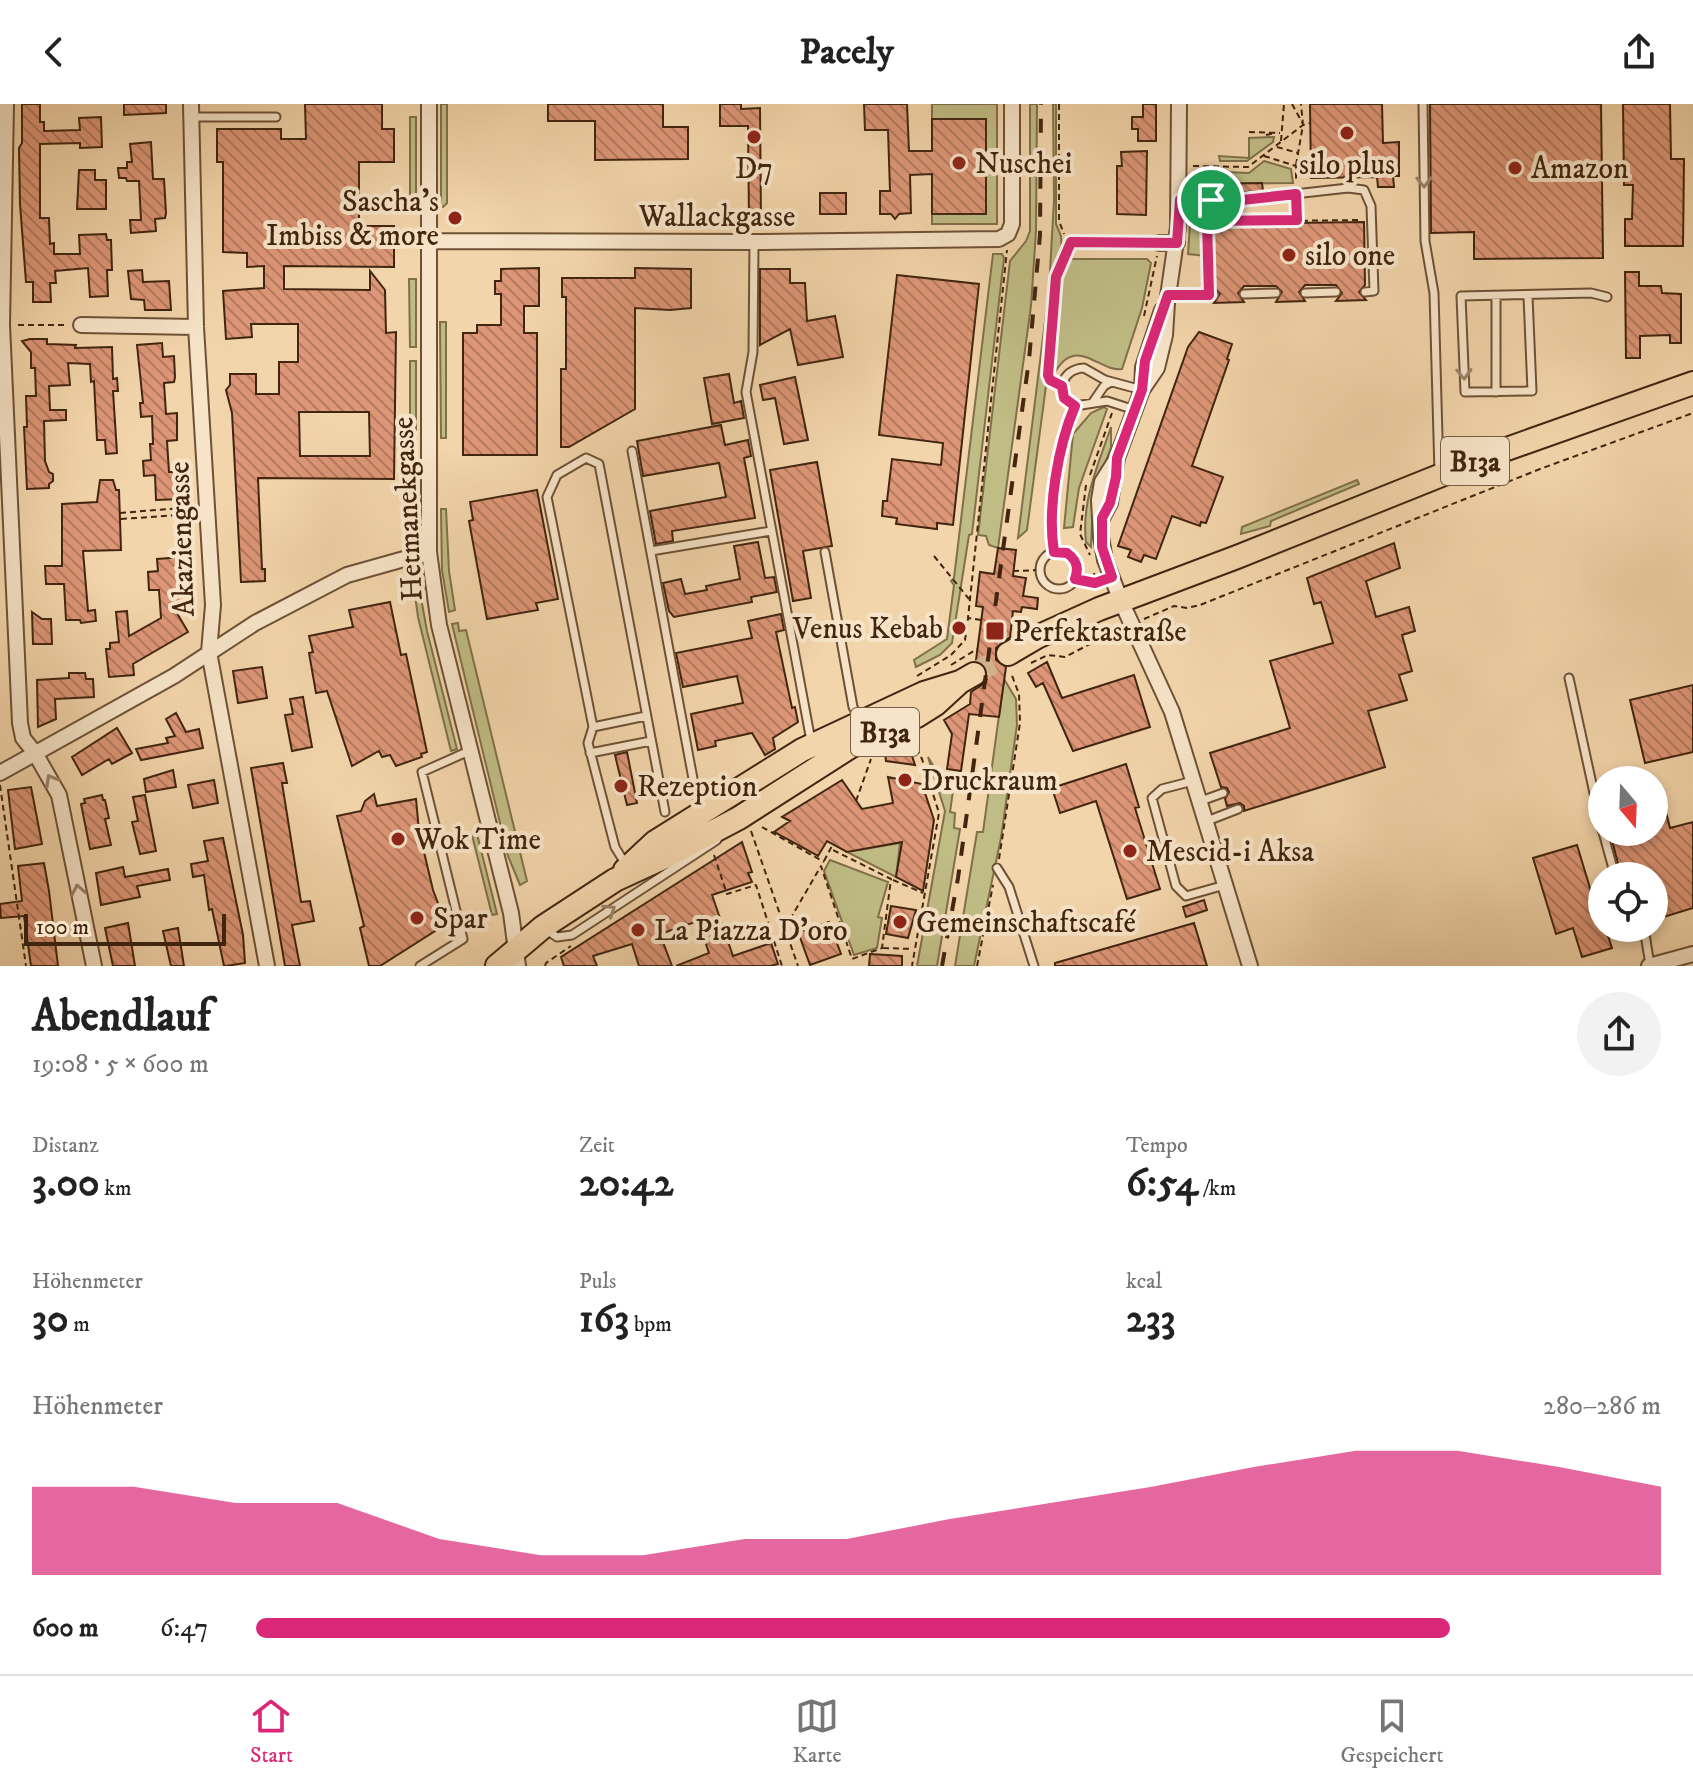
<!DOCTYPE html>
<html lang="de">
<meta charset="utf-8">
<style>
:root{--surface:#fff;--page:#f2f2f2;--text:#222;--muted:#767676;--line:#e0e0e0;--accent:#db2777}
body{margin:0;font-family:"IM FELL DW Pica",serif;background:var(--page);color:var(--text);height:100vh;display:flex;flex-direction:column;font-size:30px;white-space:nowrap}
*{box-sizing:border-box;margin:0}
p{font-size:26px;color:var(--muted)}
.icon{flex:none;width:44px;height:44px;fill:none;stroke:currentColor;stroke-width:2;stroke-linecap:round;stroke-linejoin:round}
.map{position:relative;height:862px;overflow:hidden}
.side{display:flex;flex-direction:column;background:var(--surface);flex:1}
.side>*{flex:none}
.needle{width:52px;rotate:161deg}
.tools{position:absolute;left:1588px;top:662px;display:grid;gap:16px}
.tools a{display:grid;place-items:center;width:80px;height:80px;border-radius:50%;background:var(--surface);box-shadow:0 4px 12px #0003;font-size:40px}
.scale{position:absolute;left:24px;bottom:20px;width:202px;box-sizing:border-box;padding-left:8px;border:4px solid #41250e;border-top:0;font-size:22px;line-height:28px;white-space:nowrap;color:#41250e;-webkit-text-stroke:6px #f7e4c8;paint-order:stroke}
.pin{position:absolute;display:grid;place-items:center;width:68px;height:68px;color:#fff;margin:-34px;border:4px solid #fff;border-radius:50%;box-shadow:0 2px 8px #0007}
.round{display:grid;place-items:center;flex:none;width:84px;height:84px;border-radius:42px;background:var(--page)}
.headline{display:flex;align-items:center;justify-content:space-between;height:136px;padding:0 32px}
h1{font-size:44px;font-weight:700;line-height:60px}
.figures{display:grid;grid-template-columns:repeat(3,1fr);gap:12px;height:136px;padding:8px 32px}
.figures div{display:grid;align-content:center}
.figures b{font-size:40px;font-weight:700}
.figures small{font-size:22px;font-weight:400}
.figures p{font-size:22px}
.chart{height:224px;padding:16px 32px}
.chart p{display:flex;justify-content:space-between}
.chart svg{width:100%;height:144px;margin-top:8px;fill:var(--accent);opacity:.7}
ul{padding:0 32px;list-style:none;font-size:26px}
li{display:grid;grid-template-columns:128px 96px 1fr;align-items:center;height:60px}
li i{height:20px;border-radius:10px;background:var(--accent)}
header{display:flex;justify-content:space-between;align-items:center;height:104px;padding:0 32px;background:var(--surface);font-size:36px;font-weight:700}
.tab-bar{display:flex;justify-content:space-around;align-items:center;height:112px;border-top:2px solid var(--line);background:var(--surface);font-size:22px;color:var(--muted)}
.tab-bar a{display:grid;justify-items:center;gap:4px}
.tab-bar .active{color:var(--accent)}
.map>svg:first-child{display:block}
.green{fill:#c0bc85;stroke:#80704a;stroke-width:2}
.building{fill:url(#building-back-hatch);stroke:#41250e;stroke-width:2;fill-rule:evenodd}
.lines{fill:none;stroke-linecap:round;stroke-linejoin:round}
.primary-tunnel{stroke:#cfb28c;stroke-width:22;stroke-dasharray:22 11;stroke-linecap:butt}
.lane-casing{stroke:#6e5135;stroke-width:11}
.street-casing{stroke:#6e5135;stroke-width:18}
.primary-casing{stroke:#41250e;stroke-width:26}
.path{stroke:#41250e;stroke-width:2;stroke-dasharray:6 4;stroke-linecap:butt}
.lane{stroke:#f7e4c8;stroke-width:7}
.street{stroke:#f7e4c8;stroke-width:14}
.primary{stroke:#f3d5ab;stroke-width:22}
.rail{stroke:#41250e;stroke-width:4;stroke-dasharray:14 14;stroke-linecap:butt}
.oneway{stroke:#9c846b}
.route-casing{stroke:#fff;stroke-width:16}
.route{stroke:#db2777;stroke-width:10}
.poi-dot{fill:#8f2418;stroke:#f7e4c8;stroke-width:3}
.labels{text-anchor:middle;stroke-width:8;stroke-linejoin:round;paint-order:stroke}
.shield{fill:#f7e4c8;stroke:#785e46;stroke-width:2}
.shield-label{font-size:28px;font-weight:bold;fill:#41250e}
.poi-label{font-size:30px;fill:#41250e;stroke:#f7e4c8;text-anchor:start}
.street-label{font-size:30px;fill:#41250e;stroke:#f7e4c8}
</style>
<header><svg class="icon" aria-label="back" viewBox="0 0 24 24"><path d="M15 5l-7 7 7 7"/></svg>Pacely<svg class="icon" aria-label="share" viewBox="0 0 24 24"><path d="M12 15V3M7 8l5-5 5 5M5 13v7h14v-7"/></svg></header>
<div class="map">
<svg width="1693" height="862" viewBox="0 0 1693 862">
<defs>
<pattern id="building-back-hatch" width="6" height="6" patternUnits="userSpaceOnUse" patternTransform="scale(2)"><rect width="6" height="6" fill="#dd9677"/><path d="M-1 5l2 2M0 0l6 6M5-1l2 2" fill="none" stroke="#b57a60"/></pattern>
</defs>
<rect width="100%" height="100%" fill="#f3d5ab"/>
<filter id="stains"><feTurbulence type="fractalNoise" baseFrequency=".0025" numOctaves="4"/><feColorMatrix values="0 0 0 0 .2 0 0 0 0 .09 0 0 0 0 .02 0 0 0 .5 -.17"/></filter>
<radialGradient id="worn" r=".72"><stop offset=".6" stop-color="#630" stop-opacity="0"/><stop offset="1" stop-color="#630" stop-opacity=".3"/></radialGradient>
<path class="green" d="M441 0H447V99L443 103H436L441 96Z
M932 0H997V120H932V110H985L932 15Z
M1030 0H1037L1036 127 1031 202 998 444 989 441 986 432 978 431 1010 157 1026 137 1030 127Z
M1053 0H1056V120L1061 132 1062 152 1065 155H1147L1151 159 1142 204 1122 265C1099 269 1074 227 1052 274H1047L1027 426 1018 434 1049 185 1054 96Z
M410 13H416V103H410Z
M1274 33 1273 38 1247 57H1220L1219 52 1249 54V34Z
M1264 57 1291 65 1293 79 1199 80V90L1192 89 1191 75 1201 67 1249 69Z
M1190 120H1206V152L1188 150Z
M993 150H1002L1004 154 972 430 969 431 952 539 940 551 916 563 914 556 947 535 954 481 951 477 954 474Z
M409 175H416V243H410Z
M440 218H446V334H441Z
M410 257H416V333H410Z
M1104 303 1107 305 1079 384 1073 423 1064 424 1073 330 1091 309Z
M1111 323V343L1093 395 1091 443 1086 438C1081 398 1098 361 1111 323Z
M1357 376 1359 380 1271 417 1270 422 1241 430 1242 423Z
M441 405H446L449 467 455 506 449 508 442 466Z
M412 469 421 475 425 484 421 494 427 527 457 645 451 647 418 513Z
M458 519 459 527 466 526 527 777 520 781 508 752 452 520Z
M1004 575 1016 595 1017 621 1001 734 974 862H955L977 728H983Z
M928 653 939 671 955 673 950 708 955 709 954 724 960 725 937 862H917L945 707Z
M477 730 497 810 492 811 472 731Z
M900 739 896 773 847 748Z
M830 756 888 778 878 813 882 814 877 844 854 851 824 767Z"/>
<path class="building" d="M22 0H40V18H44V27L80 26 79 14 101 13 102 43 80 44V39L40 40V114H49L50 140 54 139V150H80L79 131 106 130 107 136H111L112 166H107L108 192 90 193 88 164 55 167 56 179H50L51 198H33V178H26L20 100 19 44 22 39Z
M124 0H166V9L124 11Z
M305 0H382V25H394V58H359V122H394V163L284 162V185L370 186V167L385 186 386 229 396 228 394 375 258 374 262 465H265V477L241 478 232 309 226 286 230 281V270H256V290H279V258H298V220H251L252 233 226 235 223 187 264 184V162L247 163V149L223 148V58H217V25H281V35H306ZM299 308H369L370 352H300Z
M548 0H663V23H688V55L595 56V17H548Z
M720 0H741V5L760 4 761 116H749L748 22H720Z
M864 0H907L909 47H932V15H986V110H932V70L910 71 911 109 899 110 895 115 891 110H880V87H890L888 26H865Z
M1143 0H1156V37H1138V25H1132V13H1143Z
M1310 0H1382L1383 39 1399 38V72H1393L1394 83H1378L1377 73 1311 74Z
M1430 0H1601L1603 154 1474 155V128L1431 129Z
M1623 0H1670L1671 55H1684L1683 142H1625V115H1632L1633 81H1624Z
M151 38 153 75H164L166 109 165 114 155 115 156 127 131 129 130 116H141L139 77H127L126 74H119L118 64H127V58H132L130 40Z
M1147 47 1146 111 1117 110V62H1122L1121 48Z
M79 66H95V76H106V105H77Z
M1262 79 1263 87 1208 90V80Z
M820 89H846V110H820Z
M1364 118 1365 181 1359 188 1366 196 1336 197 1342 189 1336 181H1305L1299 188 1305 197 1276 198 1282 188 1276 182H1244L1238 189 1244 198 1214 199 1220 190 1214 184 1212 120Z
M539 164V202H524V229H537V351H463V229H477V221H501V190H495V177H501V165Z
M635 164 691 165V204L670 206 635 204V305L569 343H561V265H566V193H562V174H635Z
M760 165H790V179H805L807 217 835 212 843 253 798 261 790 225 760 241Z
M142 166 143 178 169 177 171 206H145L144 196 131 195 128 167Z
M1625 168H1639V182H1661L1662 189 1681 190V239H1670V231L1640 232V254H1626Z
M897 171 979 180 953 421 937 419V425L896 420 897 414 882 412 883 397H887L892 355 941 361 943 339 879 331Z
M1199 228 1232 240 1227 255 1229 256 1192 362 1223 373 1206 419 1201 418 1200 422 1172 412 1156 455 1144 451 1141 458 1128 453 1131 446 1118 442 1188 243Z
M30 235H47V240L76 241 75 244 112 243 113 275 117 274 118 287H113L117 349 106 350 105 336H97L94 277 91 278 90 260 68 259 70 281 49 282 50 306H66V316L44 317 45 357 49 368 53 370V377L49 380V384L27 385 24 323H27L26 292H36L35 264H31V248L22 237Z
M162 239 163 253 174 252 175 273 174 278 164 279 166 310 177 309V336L167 337 169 368H180L183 395 156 396 155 371 144 372 143 357 151 356 150 340H153L152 312 141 313 140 299H143L137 241Z
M729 270 734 299 741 297 744 314 712 320 704 274Z
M795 273 808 336 784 340 775 294 763 296 760 281Z
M721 321 725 341 748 336 751 352 744 354 755 414 672 427 673 437 656 440 650 407 726 393 719 359 643 372 637 337Z
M817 358 832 442 803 447 811 494 793 497 770 366Z
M100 376H113L116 386H119L121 446 83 447 88 507 95 506 96 517 81 519 80 516H66L64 480H46L45 462H62V400L97 398Z
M537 386 558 495 536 499 538 506 487 515 469 417 473 416 470 398Z
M758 438 765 474 774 473 777 488 751 493 752 498 674 513 669 507 663 479 681 475 685 490 707 486 706 482 740 475 734 442Z
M1394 439 1400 464 1366 477 1376 513 1409 503 1415 527 1402 531 1412 567 1399 571 1407 596 1368 607 1385 663 1244 707V702L1240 699 1227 702 1225 695 1229 688 1227 684 1221 683 1210 649 1290 624 1270 557 1333 539 1321 498 1314 500 1307 474Z
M998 444 1016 446 1013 472 1026 474 1023 492 1038 494 1037 505 1022 503 1021 508 1013 507 1010 533 996 544V556L1006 563 999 613 969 610 961 667 947 665 952 630 944 616 970 600 971 588 986 578 988 571 986 562 976 556 983 503 976 502 980 468 994 470Z
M183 453 186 498 171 499 188 528 133 560 134 571 109 573 106 545H110V539L119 538 116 508 127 507 129 532 161 514 159 486H149L148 468 158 467 157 455Z
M390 498 401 551 406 550 427 648 421 650 422 653 396 662 390 651 382 653 379 647 352 662 327 587 316 589 309 549 313 548 309 532 353 523 349 506Z
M32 508 42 515H51L52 540H33Z
M781 510 784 526 776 528 792 604 795 603 798 618 773 634 775 645 765 651 752 629 715 637 716 642 698 646 691 610 743 599 737 572 683 583 676 549 752 534 748 517Z
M1047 558 1062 594 1134 571 1150 623 1073 647 1043 579 1036 583 1028 569Z
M262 563 267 594 238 599 233 567Z
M69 569H85L86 575H93L94 593 55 595 56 615 38 623 37 576 69 574Z
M1693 581V648L1645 659 1630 596Z
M303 593 312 643 292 647 285 611 293 610 290 595Z
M176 609 186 628 199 625 203 644 141 656 136 645 168 639 166 634 175 632 166 615Z
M117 624 132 649 112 660 109 655 82 671 72 653Z
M906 634 915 661 886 657 885 648Z
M627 648 637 699 627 701 615 651Z
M283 659 287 679H282L301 798 310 797 314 817 292 821 300 862H285L251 664Z
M1126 660 1139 703 1135 704 1160 785 1127 795 1096 697 1060 709 1052 684Z
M173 666 176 683 146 688 144 675Z
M888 673 922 680 934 716 923 787 896 773 902 738 847 748 827 737 818 752 774 728 790 717 782 713 842 676 862 705 893 699Z
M214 676 218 699 193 704 188 681Z
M31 683 42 740 15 745 8 686Z
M374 690 377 702 416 695 419 727 433 786 446 820 380 862H369L360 824 364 822 337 712 361 707 365 697Z
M102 691 103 696H105L109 714 105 715 111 741 90 745 81 700 85 699 84 695Z
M145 691 156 747 140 750 132 718 138 717 133 693Z
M1666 708 1670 724 1693 718V804L1654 816V772H1621L1610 728H1654V711Z
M223 734 243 831 245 859 226 862H224L212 805 209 806 204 771 193 773 191 760 208 757 204 737Z
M742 738 752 768 748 769 752 778 712 791 733 852 771 839 778 860 770 862H676L709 849 698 817 660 830 672 862H639L632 840 593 852 597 862H564L561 853Z
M1577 741 1603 827 1606 826 1612 844 1582 853 1573 824 1556 830 1533 754Z
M44 759 49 787 58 862H31L24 812 1 814 0 800 22 797 18 762Z
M123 763 125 773 168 765 170 776 137 782 140 793 101 801 96 769Z
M1204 796 1207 806 1186 813 1183 803Z
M891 802 916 806 908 834 886 830Z
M829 818 841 850 810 861 798 828Z
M128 819 135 862H113L105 824Z
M1194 819 1207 862H1055V859Z
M178 824 184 862H171L163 827Z
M870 850 902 852V862H869Z"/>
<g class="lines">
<path class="primary-tunnel" d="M974 570 1008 550"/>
<defs>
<path id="lane" d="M1423 0 1425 137 1434 189 1439 369
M191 13H276
M1180 96H1242L1348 84 1364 86 1371 102 1374 187 1365 188
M754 138 753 248 746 288 811 637
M1071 138 1159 139
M1305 189 1336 188
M1244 190 1276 189
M1168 191H1214
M1496 192V288
M1528 192 1532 287 1465 288 1461 192 1591 189 1607 193
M1093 298 1104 282 1111 278
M1135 306 1107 297 1075 302C1054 290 1061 265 1084 264L1105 276 1142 286
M632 347 699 707
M651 447 771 427
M1040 466a19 19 0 1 1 38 0a19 19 0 1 1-38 0Z
M825 448 853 603 861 617
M1054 448C1047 405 1058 342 1075 302
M1569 574 1602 726
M593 623 646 612
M590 649 651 637
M1193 677 1162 685 1152 694 1176 782 1186 792 1225 781
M1198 698 1223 689
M1207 717 1238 705
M1603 728 1615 772
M626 761 615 743 588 639 593 623 547 393 557 371 586 354 599 360 665 708
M997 764 1009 783 1034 862
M1644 824 1650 861
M545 825 557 833 572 831 717 736
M420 862 463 835 422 668 469 647"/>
<path id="street" d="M6 0 2 221 20 619 23 634 35 649 59 691 94 862
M191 0 196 223 213 501 209 548 267 862
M429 0V448L439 521 511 809 518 862
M1179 0 1178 123 1167 199 1165 231 1157 264 1142 286 1117 354 1102 378 1099 396 1101 433 1105 456 1121 497 1172 608 1250 862
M429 137 754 138 999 135 1008 130 1012 120V0
M1159 139H1177
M81 221 196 223
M1142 286 1143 263 1162 206
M1102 414 1110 399 1117 354
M0 669 174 572 255 519 347 471 429 448
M1649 862 1693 850"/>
<path id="primary" d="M1008 550 1037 533 1099 505 1237 453 1504 346 1693 279
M625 766 655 738 802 646 924 589 960 578 974 570
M497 862 543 823 615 776 665 753 739 714 850 643 917 612 936 600 960 578"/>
</defs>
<use href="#lane" class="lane-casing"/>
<use href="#street" class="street-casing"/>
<use href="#primary" class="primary-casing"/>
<path class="path" d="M1059 0V117L1064 130
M1292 0 1303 20
M1249 28 1280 29
M1266 31 1276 29
M1281 37 1284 0
M1277 43 1298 49
M1264 52 1296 62V78
M1296 61 1303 21 1301 0
M1193 62 1248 63 1303 21 1310 19
M1297 100V114
M1192 118 1361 116
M1207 120 1208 181
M1144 212 1157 152
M18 221H67
M1052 277 1048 274V262L1056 173 1065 148
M1090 371 1112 309
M1086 381 1080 430 1090 451
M120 409 193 403
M121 415 194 410
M934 452 969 495
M1013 467 1040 466
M1094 469 1098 486
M1075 475 1094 478
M1144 515 1174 502 1187 504 1200 501 1540 365 1693 309
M981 516 968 514 1007 146
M1012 519 1018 523
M1031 559 1048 551 1065 553 1119 525
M951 561 977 545
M917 572 951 551 965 536 968 515
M912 635 922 655 939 709 912 862
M0 681 26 862
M856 697 871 655
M762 723 824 758
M751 727 798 862
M714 751 727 790 756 781 782 862
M999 755 1020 619 1019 590 1011 569
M824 757 833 740
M893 776 923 789
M785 824 821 762 852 855 882 844 891 775 831 745
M883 844 913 845
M545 862 546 859 571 842
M977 862 993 781"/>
<use href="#lane" class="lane"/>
<use href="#street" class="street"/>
<use href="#primary" class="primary"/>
<path class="rail" d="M942 862 958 774 1029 256 1040 131 1041 0"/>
</g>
<defs><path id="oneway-chevron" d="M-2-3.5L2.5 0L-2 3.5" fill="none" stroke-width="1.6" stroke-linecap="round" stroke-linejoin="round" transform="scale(2)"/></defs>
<g class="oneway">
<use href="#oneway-chevron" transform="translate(1424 78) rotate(89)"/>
<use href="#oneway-chevron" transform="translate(1464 270) rotate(88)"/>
<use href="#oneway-chevron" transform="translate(51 676) rotate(-120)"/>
<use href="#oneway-chevron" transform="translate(78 786) rotate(-101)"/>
<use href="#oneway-chevron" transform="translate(610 806) rotate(-33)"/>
</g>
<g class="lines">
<defs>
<path id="route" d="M1296 90 1297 116 1207 117 1209 191H1168L1145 257 1142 286 1117 354 1116 373 1110 399 1102 414V443L1112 473 1095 479 1075 475C1079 464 1077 456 1067 449L1054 448C1047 405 1058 342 1075 302L1064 294 1062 282 1050 276 1048 271 1056 173 1071 138 1177 139 1180 96H1242Z"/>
</defs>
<use href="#route" class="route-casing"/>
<use href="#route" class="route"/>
</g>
<g class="poi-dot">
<circle cx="1347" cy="29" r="8"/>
<circle cx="754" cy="33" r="8"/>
<circle cx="959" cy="59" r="8"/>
<circle cx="1515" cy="64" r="8"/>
<circle cx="455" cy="114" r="8"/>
<circle cx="1289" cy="151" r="8"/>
<circle cx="959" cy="524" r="8"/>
<rect x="985" y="517" width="20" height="20" rx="4"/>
<circle cx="905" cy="676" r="8"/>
<circle cx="621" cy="682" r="8"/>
<circle cx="398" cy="735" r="8"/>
<circle cx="1130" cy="747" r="8"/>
<circle cx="417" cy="814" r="8"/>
<circle cx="900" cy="818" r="8"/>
<circle cx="638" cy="826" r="8"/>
</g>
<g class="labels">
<g class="shield">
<rect x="1441" y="333" width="68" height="48" rx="6"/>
<rect x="851" y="604" width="68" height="48" rx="6"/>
</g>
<g class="shield-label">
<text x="1475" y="367">B13a</text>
<text x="885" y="638">B13a</text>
</g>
<g class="poi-label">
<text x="975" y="69">Nuschei</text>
<text x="1347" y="70" text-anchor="middle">silo plus</text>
<text x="754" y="74" text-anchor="middle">D7</text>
<text x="1531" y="74">Amazon</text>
<text x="439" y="107" text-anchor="end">Sascha's<tspan x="439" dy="34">Imbiss &amp; more</tspan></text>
<text x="1305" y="161">silo one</text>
<text x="943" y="534" text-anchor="end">Venus Kebab</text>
<text x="1013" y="537">Perfektastraße</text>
<text x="921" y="686">Druckraum</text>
<text x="637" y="692">Rezeption</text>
<text x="414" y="745">Wok Time</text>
<text x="1146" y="757">Mescid-i Aksa</text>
<text x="433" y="824">Spar</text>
<text x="916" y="828">Gemeinschaftscafé</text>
<text x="654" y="836">La Piazza D'oro</text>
</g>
<g class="street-label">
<text x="717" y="122">Wallackgasse</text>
<text transform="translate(407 405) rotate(-93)" y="10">Hetmanekgasse</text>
<text transform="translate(181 435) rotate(-92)" y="10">Akaziengasse</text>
</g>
</g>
<rect width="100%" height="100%" filter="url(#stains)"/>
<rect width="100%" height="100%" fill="url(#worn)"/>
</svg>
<div class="tools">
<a><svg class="needle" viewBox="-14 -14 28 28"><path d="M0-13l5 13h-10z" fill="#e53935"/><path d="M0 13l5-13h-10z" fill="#767676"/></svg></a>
<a><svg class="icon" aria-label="locate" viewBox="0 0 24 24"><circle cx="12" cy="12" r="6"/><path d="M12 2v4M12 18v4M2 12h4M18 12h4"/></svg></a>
</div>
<div class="scale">100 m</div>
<div class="pin" style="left:1211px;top:96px;background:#1e9e55"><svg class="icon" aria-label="arrive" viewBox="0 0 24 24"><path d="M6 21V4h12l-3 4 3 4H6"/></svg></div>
</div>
<section class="side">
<div class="headline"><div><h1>Abendlauf</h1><p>19:08 · 5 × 600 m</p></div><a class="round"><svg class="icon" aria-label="share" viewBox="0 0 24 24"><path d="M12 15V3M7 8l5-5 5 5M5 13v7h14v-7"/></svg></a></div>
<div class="figures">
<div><p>Distanz</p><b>3.00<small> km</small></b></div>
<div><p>Zeit</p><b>20:42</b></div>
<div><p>Tempo</p><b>6:54<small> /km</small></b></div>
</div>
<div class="figures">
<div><p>Höhenmeter</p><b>30<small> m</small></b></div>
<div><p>Puls</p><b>163<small> bpm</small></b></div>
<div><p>kcal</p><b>233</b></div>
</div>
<div class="chart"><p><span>Höhenmeter</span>280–286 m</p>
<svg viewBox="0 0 160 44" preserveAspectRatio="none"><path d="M0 44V17L10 17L20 22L30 22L40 33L50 38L60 38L70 33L80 33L90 27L100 22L110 17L120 11L130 6L140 6L150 11L160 17V44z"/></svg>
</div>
<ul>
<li><b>600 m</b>6:47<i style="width:85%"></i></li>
</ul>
</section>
<nav class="tab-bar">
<a class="active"><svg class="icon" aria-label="home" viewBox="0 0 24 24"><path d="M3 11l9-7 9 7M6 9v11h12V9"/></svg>Start</a>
<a><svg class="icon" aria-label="map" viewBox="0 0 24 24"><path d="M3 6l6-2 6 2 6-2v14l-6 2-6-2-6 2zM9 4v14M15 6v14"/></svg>Karte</a>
<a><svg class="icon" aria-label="saved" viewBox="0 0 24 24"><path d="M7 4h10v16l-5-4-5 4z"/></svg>Gespeichert</a>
</nav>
